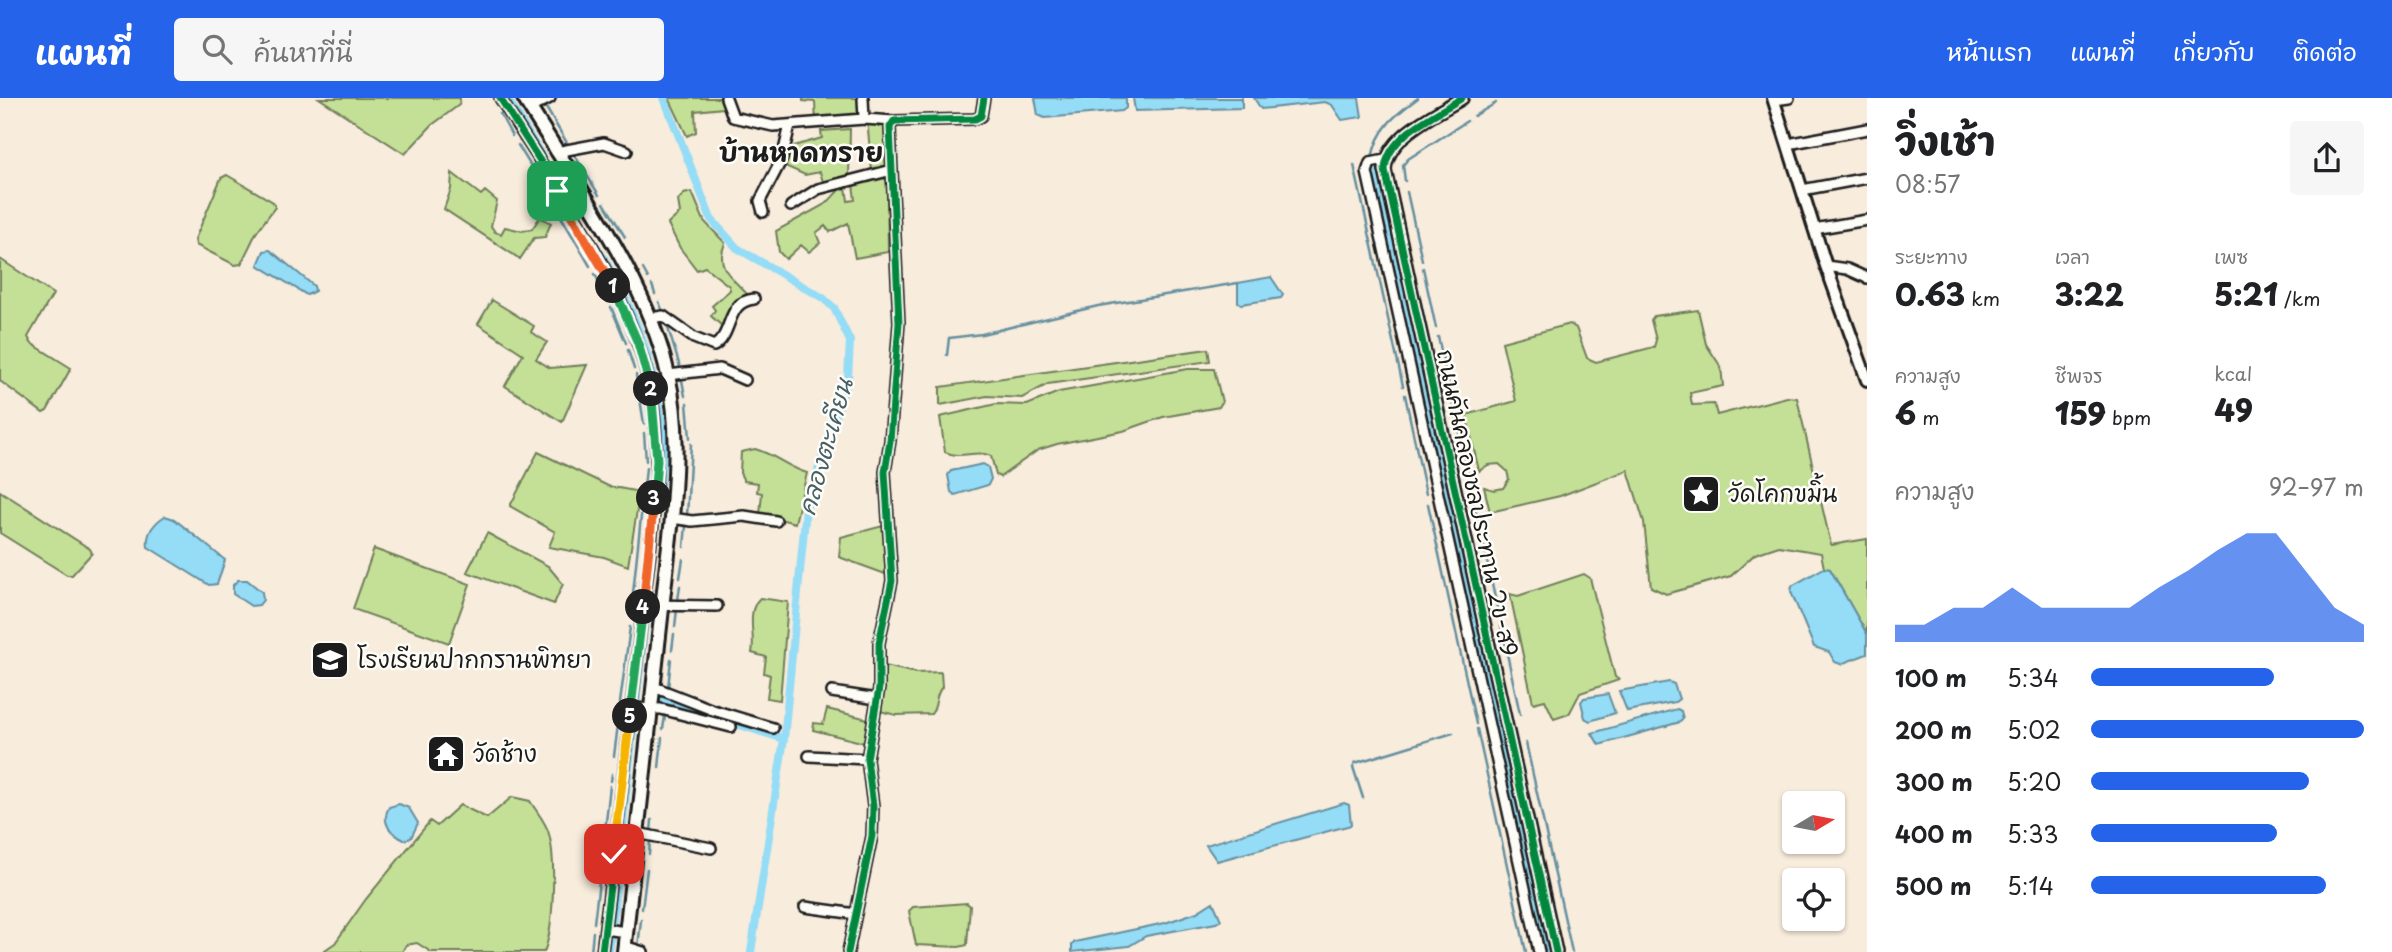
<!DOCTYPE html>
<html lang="th">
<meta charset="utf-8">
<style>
:root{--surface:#fff;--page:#f6f6f6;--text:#202124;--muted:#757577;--accent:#2563eb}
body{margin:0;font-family:"Playpen Sans","Playpen Sans Thai",sans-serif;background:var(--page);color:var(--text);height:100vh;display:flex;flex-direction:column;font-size:26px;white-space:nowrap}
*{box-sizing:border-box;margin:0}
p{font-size:23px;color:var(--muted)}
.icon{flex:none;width:38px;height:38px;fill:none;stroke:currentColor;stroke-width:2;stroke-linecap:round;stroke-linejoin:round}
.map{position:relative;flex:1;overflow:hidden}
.side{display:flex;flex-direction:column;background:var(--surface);width:525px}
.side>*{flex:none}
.needle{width:46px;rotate:80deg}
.fabs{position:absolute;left:1782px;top:693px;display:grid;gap:14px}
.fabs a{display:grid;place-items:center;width:63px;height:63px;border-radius:7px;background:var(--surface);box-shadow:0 2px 5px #0004;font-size:35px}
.pin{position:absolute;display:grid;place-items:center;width:60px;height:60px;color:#fff;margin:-30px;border-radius:14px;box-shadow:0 4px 10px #0006}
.km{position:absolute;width:35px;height:35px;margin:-18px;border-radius:50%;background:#222;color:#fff;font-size:19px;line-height:35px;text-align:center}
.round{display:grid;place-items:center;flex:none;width:74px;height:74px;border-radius:7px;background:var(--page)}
.headline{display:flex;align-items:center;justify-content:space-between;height:119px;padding:0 28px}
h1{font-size:38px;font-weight:800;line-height:52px}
.metrics{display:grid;grid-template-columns:repeat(3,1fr);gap:10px;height:119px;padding:7px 28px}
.metrics div{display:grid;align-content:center}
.metrics b{font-size:30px;font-weight:800}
.metrics small{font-size:19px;font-weight:400}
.metrics p{font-size:19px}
.chart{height:196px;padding:14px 28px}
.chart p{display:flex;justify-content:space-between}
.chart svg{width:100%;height:126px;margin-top:7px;fill:var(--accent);opacity:.7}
ul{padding:0 28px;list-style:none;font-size:23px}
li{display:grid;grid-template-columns:112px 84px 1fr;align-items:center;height:52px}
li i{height:18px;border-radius:9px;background:var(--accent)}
header{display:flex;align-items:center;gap:42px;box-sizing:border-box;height:98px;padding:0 35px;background:var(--accent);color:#fff}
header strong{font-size:33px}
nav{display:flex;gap:38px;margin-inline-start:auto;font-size:24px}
.search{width:490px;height:63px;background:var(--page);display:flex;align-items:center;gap:18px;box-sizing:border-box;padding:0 24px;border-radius:7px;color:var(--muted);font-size:26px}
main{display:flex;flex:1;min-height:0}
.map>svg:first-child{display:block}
.green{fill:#c4e097;stroke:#707e5a;stroke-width:2}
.water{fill:#95dcf7;stroke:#658f9f;stroke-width:2}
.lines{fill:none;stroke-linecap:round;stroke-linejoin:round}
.stream{stroke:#658f9f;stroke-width:2.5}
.canal{stroke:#95dcf7;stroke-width:8}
.minor-casing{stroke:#1c1c1c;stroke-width:14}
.tertiary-casing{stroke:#1c1c1c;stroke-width:16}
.secondary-casing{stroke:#1c1c1c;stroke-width:18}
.minor{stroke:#fdfcf7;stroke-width:9}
.tertiary{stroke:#fdfcf7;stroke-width:10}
.secondary{stroke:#fdfcf7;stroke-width:12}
.cycleway-casing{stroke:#fdfcf7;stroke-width:11}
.cycleway{stroke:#00873e;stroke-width:7}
.split-1-casing{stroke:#fff;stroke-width:14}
.split-2-casing{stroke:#fff;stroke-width:14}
.split-3-casing{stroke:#fff;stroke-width:14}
.split-4-casing{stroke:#fff;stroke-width:14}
.split-5-casing{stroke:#fff;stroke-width:14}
.split-6-casing{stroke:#fff;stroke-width:14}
.split-7-casing{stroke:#fff;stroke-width:14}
.split-1{stroke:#f0652b;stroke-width:9}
.split-2{stroke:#22a559;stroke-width:9}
.split-3{stroke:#22a559;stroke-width:9}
.split-4{stroke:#f0652b;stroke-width:9}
.split-5{stroke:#22a559;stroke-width:9}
.split-6{stroke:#f5b400;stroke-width:9}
.split-7{stroke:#f5b400;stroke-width:9}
.labels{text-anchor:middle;stroke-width:5;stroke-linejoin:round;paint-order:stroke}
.poi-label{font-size:23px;fill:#1c1c1c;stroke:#fdfcf7;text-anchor:start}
.street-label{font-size:23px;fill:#1c1c1c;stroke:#fdfcf7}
.water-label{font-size:24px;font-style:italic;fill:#465f69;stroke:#fdfcf7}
.quarter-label{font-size:26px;font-weight:bold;fill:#1c1c1c;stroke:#fdfcf7}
</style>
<header>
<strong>แผนที่</strong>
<div class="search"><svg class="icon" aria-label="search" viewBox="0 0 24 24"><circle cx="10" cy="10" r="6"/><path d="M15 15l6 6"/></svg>ค้นหาที่นี่</div>
<nav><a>หน้าแรก</a><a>แผนที่</a><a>เกี่ยวกับ</a><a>ติดต่อ</a></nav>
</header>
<main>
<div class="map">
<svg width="1867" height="854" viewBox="0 0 1867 854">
<rect width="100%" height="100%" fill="#f8ecdc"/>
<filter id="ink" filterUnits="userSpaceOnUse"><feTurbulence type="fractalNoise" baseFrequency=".0143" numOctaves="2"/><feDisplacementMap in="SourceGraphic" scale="14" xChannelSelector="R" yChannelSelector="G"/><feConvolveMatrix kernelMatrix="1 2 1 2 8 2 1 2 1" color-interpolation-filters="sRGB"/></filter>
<g filter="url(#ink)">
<path class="green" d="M319 0H460L459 7 432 27 405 56Z
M669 0H733L728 2 723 10 695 13 696 34 687 38Z
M803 0H859L860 17 816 25 815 4 803 3Z
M867 21H884L887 71 872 74Z
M850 31 849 80 824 87 820 74 805 77 785 68 790 49 822 40 821 33Z
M452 75 481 97 485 93 497 103 491 128 495 134 501 136 505 129 522 133 532 131 540 119 551 125 545 139 534 140 520 161 444 111 451 91Z
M227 77 273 104 275 109 256 135 241 166 235 167 196 147 195 141 221 80Z
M883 79 887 83 888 154 855 160 848 125 830 134 825 128 816 135 820 145 809 154 801 147 786 161 779 154 776 133 827 105 839 92 846 89 848 103 855 102 853 86Z
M692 94 704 123 725 145C715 169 731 179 747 196L723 229 711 218 715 212 712 208 730 192 729 188 705 169 697 172 680 150 668 126 680 115 678 102 684 96Z
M0 161 53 196 28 239 31 245 71 270 47 313 43 315 0 283Z
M492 202 534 228 531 234 547 244 536 261 550 270 587 267 562 324 505 288 523 256 478 226Z
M1698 212 1706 246 1721 269 1723 288 1690 295 1692 307 1714 306 1717 317 1787 299 1797 300 1831 447 1867 441V536L1830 471 1824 470 1821 455 1779 448 1755 456 1731 478 1666 496 1651 489 1644 424 1628 372 1560 398 1490 414 1484 389 1494 392 1503 390 1509 381 1507 373 1499 366 1488 367 1479 373 1466 317 1516 303 1502 244 1570 226 1576 230 1587 260 1596 264 1654 249 1656 242 1651 222 1654 218Z
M1208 251 1210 263 1048 286 1022 300 987 298 940 307V289Z
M1188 271H1214L1222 304 1219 309 1163 319 1123 333 1057 346 1038 352 1000 379 996 377 991 358C975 351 961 362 945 354L940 319 996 306 1027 307 1059 294Z
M755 351C776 357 787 369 807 375L795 425 760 416 762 395 757 394 758 385 744 383 740 375 741 354Z
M538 354 608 388 640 394 628 468 604 459 549 449 555 434 510 408Z
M0 393 90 451 92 455 72 477H67L0 435Z
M883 428 888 477 839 459 841 439Z
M487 435 548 468 563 486 554 506 467 474Z
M374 451 470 486 449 545 353 511Z
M1584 476 1590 480 1615 579 1619 582 1580 595 1569 616 1554 621 1545 602 1533 605 1510 496 1518 498Z
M760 500 788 504 780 602 767 600 770 577 764 575 766 559 752 555C756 537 745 514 760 500Z
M885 568 916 575 941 574 942 589C934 598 938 608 931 616L896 617 880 613Z
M827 611 868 621 865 645 813 632 814 625 823 626Z
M512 699 530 703C536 713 546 724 549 736 556 761 554 831 544 854H431L417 845 406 847 402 854H322L335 845 366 801 430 723 437 728 460 707 487 720Z
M967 805 970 808 967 847 959 849 916 847 909 813 913 809Z"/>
<path class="water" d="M1035 0H1126V10L1122 13 1045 20 1038 17Z
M1133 0H1242V10L1135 13Z
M1254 0H1359L1362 19 1342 22 1332 7 1325 4 1261 11Z
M270 152 314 188 315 193 307 197 258 167 264 153Z
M1271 179 1283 197 1281 200 1241 206 1238 204V185Z
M983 366 988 369 991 381 988 387 955 397 951 394 948 377 951 373Z
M165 418 174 421 225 462 217 486 209 487 148 449C146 435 154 425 165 418Z
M1824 470 1830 471 1867 536V556L1841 566 1835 564 1829 554 1814 549 1791 494 1792 488Z
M238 482H247L262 494 263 502 259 507 251 508 233 496V487Z
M1669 584 1674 586 1679 601 1675 604 1627 613 1619 593Z
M1608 596 1615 615 1590 623 1585 620 1581 604 1584 600Z
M1677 611 1681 613 1683 621 1680 624 1599 647 1592 635Z
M1344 705 1349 707 1351 727 1217 763 1206 747Z
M399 706 409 710 418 725 411 740 404 742C391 735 380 725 389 709Z
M1213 804 1221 822 1216 825 1146 838 1129 848 1072 854V847L1075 844 1165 825 1197 814Z"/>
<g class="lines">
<path class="stream" d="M545 8 567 45
M500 16 512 38
M1474 18 1496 5
M518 47 548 96
M572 53 599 97
M1372 60C1378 30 1395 17 1418 0
M1354 67 1403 288
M1405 83 1403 67 1408 61 1467 23
M1407 94 1422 162
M552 103 590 168
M604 105 625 139
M1423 170 1436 230
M643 171 648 180
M595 176 608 204
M652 187 655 196
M659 204 663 214
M611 209 626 245
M667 227 681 272
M1438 239 1454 311
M628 252 634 271
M947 257 949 240 982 236 1098 208 1238 185
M636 277 637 284
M681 277 685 298
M639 294 644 326
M1405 297 1426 396
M687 305 690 340
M1456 319 1468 377
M644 335 646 363
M1470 386 1479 427
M1428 406 1476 626
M687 418 691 346
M1481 435 1520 616
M684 449 686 427
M680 480 683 461
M678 502 680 488
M632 505 646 370
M675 529 677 511
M672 552 674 536
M668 590 671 561
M620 605 630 529
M666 609 667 600
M663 631 665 618
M1477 631 1526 854
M1526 645 1572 854
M614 658 620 611
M659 670 662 640
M611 683 612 676
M1363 700 1353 669 1355 665 1453 635
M651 735 652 722
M603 751 610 688
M649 756 650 743
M642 811 647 771
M594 825 602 759
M638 849 641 822
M591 854 593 834"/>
<path class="canal" d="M507 0 543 60
M664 0 711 121 737 150 823 200 834 210 850 243 848 280 806 410 784 641 751 854
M1373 73 1544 854
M597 149C638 215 658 273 664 350L609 854
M661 602 784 641"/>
<defs>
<path id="minor" d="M500 0C551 82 617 172 644 265 670 353 649 453 639 543 627 647 615 750 602 854
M726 0 733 19 773 28 864 21 894 23
M863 0 864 21
M1774 2 1789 0
M530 10 550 0
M1788 46 1867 31
M556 54 604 45 627 53
M1385 62 1370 65 1367 74 1539 854
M1802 92 1867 80
M791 108 818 91 892 72
M763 114 760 103 782 61 790 27
M1814 131 1867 122
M1826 168 1847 171 1867 180
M651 220 663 218 694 240 714 248C734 236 725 204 754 201
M668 277 720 271 745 282
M672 420 692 423 744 418 776 423
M643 507 717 508
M654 589 713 612 773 630
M832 594 877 601
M631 610 661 611 731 629
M809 658 867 661
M637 735 711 750
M805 809 856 816
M605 831 626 834
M624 848 643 854
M848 854 872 738 873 708 867 661 879 590V545L892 483 885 374 890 343 899 225 890 29 894 23 975 21 981 18 984 0"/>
<path id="tertiary" d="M1462 0C1436 17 1387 37 1385 72L1556 854
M1773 0 1825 165 1867 282"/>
<path id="secondary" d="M524 0C574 83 648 183 668 277 679 325 676 372 672 420L624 854"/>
</defs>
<use href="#minor" class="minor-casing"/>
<use href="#tertiary" class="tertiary-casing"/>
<use href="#secondary" class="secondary-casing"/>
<use href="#minor" class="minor"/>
<use href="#tertiary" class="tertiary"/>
<use href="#secondary" class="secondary"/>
<defs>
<path id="cycleway" d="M500 0C551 82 617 172 644 265 670 353 649 453 639 543 627 647 615 750 602 854
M1462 0C1436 17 1387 37 1385 72L1556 854
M848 854 872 738 873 708 867 661 879 590V545L892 483 885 374 890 343 899 225 890 29 894 23 975 21 981 18 984 0"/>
</defs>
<use href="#cycleway" class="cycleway-casing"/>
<use href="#cycleway" class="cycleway"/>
</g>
</g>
<g class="lines" filter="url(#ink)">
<defs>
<path id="split-1" d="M557 93 613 188"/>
<path id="split-2" d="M613 188 638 245 651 291"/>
<path id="split-3" d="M651 291 657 362 654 400"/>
<path id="split-4" d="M643 509 654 400"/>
<path id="split-5" d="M630 618 643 509"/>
<path id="split-6" d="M617 727 630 618"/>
<path id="split-7" d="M614 756 617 727"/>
</defs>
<use href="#split-1" class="split-1-casing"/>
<use href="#split-2" class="split-2-casing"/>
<use href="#split-3" class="split-3-casing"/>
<use href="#split-4" class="split-4-casing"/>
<use href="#split-5" class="split-5-casing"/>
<use href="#split-6" class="split-6-casing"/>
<use href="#split-7" class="split-7-casing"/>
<use href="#split-1" class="split-1"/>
<use href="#split-2" class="split-2"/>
<use href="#split-3" class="split-3"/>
<use href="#split-4" class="split-4"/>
<use href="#split-5" class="split-5"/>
<use href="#split-6" class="split-6"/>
<use href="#split-7" class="split-7"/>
</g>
<defs>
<symbol id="sight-square" viewBox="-11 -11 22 22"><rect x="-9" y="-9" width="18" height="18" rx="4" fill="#1c1c1c" stroke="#fdfcf7"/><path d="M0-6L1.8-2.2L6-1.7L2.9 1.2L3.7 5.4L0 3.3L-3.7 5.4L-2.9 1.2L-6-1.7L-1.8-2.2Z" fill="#fff"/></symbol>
<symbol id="school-square" viewBox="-11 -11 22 22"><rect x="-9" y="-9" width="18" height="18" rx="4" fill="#1c1c1c" stroke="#fdfcf7"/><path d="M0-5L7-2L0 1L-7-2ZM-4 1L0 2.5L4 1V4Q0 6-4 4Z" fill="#fff"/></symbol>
<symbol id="temple-square" viewBox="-11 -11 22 22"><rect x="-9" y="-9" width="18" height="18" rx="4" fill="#1c1c1c" stroke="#fdfcf7"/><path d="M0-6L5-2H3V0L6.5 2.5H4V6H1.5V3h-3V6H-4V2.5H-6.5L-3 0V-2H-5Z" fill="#fff"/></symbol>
</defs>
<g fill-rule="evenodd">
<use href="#sight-square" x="1679" y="374" width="44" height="44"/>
<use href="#school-square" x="308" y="540" width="44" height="44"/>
<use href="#temple-square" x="424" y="634" width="44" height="44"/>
</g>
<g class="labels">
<g class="poi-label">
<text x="1728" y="404">วัดโคกขมิ้น</text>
<text x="357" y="570">โรงเรียนปากกรานพิทยา</text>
<text x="473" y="664">วัดช้าง</text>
</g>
<g class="street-label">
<text transform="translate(1477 405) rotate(78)" y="8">ถนนคันคลองชลประทาน 2ข-ส9</text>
</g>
<g class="water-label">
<text transform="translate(826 349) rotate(-74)" y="8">คลองตะเคียน</text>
</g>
<g class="quarter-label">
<text x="801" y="64">บ้านหาดทราย</text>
</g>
</g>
</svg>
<div class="fabs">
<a><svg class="needle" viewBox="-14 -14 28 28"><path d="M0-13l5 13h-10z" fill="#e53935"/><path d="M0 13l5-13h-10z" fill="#757577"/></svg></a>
<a><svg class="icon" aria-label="locate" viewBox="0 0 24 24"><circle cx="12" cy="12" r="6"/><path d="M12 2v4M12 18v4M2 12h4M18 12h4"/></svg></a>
</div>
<div class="pin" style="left:557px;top:93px;background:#1e9e55"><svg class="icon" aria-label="arrive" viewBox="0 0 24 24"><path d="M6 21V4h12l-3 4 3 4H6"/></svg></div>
<div class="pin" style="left:614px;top:756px;background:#d93025"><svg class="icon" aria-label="check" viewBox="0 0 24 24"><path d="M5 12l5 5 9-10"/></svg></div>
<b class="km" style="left:613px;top:188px">1</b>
<b class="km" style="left:651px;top:291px">2</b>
<b class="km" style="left:654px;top:400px">3</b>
<b class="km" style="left:643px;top:509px">4</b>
<b class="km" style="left:630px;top:618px">5</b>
</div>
<section class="side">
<div class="headline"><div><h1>วิ่งเช้า</h1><p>08:57</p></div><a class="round"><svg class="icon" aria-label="share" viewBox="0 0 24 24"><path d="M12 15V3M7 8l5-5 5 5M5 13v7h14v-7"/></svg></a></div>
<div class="metrics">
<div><p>ระยะทาง</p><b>0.63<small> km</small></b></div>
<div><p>เวลา</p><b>3:22</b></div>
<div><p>เพซ</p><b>5:21<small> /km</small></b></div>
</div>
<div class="metrics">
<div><p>ความสูง</p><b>6<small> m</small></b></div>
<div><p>ชีพจร</p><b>159<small> bpm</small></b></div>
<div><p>kcal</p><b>49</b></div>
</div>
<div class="chart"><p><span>ความสูง</span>92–97 m</p>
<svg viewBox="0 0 160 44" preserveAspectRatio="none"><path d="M0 44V38L10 38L20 32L30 32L40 25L50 32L60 32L70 32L80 32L90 25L100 19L110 12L120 6L130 6L140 19L150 32L160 38V44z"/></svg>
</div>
<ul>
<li><b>100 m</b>5:34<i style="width:67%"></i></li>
<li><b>200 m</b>5:02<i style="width:100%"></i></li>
<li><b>300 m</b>5:20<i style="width:80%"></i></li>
<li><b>400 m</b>5:33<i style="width:68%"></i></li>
<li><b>500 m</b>5:14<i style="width:86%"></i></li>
</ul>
</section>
</main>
